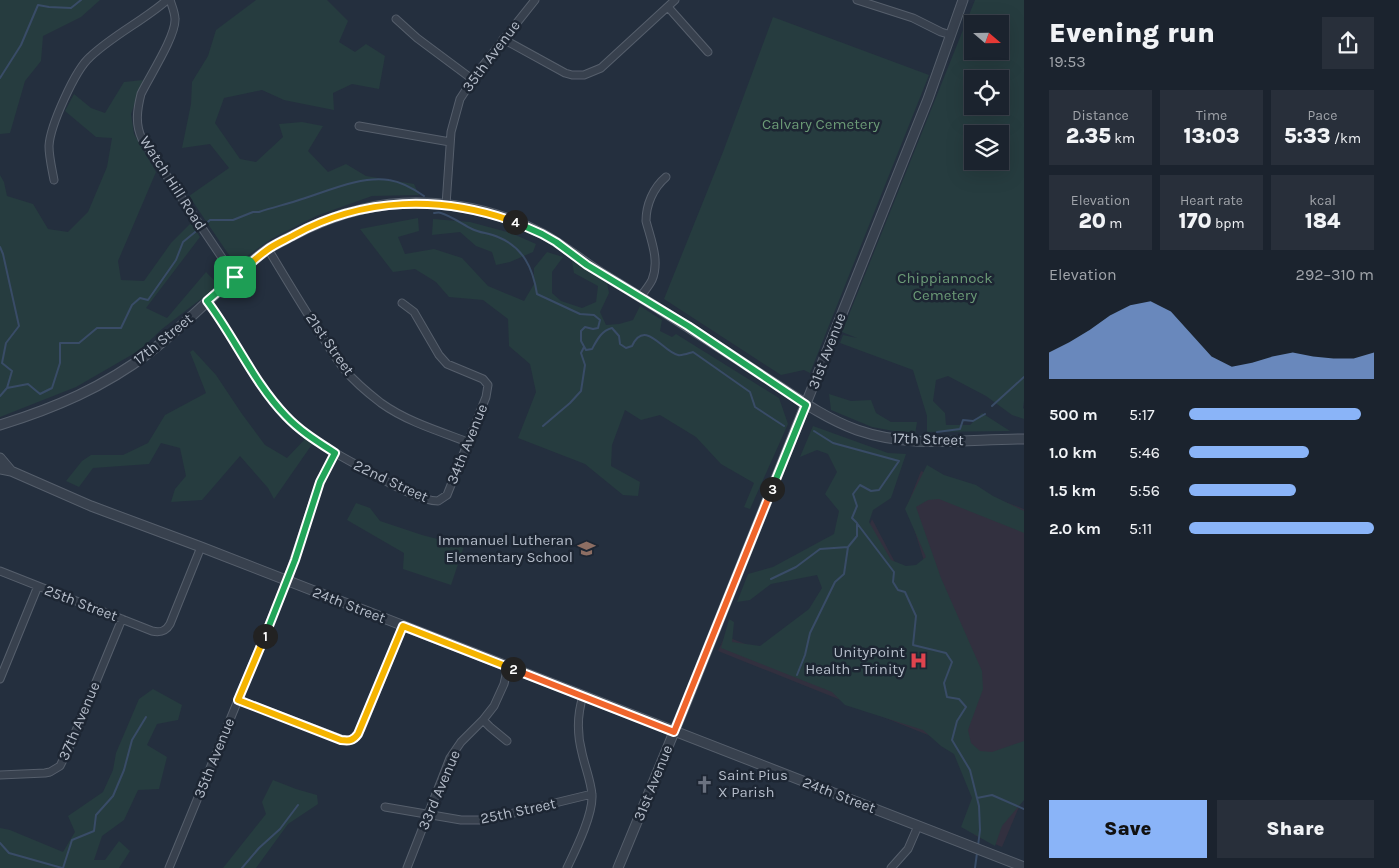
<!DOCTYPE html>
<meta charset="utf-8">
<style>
:root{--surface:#1b232e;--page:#282f3a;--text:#f1f3f6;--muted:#a0a4aa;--line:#39404a;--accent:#8ab4f8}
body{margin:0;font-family:Karla,sans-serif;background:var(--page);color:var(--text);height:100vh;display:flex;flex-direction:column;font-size:19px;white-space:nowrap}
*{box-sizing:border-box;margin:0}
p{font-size:16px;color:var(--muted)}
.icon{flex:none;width:28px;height:28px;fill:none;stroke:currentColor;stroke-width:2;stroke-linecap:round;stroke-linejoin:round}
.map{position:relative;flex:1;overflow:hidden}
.panel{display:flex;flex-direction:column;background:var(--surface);width:375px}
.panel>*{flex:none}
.needle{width:32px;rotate:110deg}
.controls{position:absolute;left:964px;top:15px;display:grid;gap:10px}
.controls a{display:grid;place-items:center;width:45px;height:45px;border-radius:0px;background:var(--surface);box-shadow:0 5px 20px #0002,0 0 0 1px var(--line);font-size:25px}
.pin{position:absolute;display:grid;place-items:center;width:42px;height:42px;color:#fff;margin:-21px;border-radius:10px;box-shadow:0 2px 8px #0006}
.km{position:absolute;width:25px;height:25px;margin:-12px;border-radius:50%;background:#222;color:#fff;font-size:14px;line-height:25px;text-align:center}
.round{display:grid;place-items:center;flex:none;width:52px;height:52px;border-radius:0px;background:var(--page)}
.headline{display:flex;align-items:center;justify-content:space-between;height:85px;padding:0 25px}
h1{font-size:28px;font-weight:800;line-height:38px}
.stats{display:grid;grid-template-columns:repeat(3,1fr);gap:8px;height:85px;padding:5px 25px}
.stats div{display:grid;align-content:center;border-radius:0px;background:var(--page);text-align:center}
.stats b{font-size:21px;font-weight:800}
.stats small{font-size:14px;font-weight:400}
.stats p{font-size:14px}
.chart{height:140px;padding:10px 25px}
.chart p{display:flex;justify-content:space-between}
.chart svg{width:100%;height:90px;margin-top:5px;fill:var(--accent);opacity:.7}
.primary-button{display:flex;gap:10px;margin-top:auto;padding:10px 25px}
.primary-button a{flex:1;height:58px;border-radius:0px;background:var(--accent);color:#111;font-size:20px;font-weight:800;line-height:58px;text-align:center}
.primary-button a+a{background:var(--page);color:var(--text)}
ul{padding:0 25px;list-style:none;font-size:16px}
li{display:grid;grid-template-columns:80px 60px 1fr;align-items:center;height:38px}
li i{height:12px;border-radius:6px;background:var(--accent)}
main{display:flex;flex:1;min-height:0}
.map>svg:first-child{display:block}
.medical{fill:#32303f}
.green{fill:#263c3f;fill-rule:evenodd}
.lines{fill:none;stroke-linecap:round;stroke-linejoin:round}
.stream{stroke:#394c67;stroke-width:2}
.minor-casing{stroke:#565f6c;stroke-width:9}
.tertiary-casing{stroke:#565f6c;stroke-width:11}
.minor{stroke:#38414e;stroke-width:7}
.tertiary{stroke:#38414e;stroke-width:9}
.split-1-casing{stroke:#fff;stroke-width:10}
.split-2-casing{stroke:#fff;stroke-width:10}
.split-3-casing{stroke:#fff;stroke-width:10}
.split-4-casing{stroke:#fff;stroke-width:10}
.split-5-casing{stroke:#fff;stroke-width:10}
.split-1{stroke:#22a559;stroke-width:6}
.split-2{stroke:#f5b400;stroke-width:6}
.split-3{stroke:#f0652b;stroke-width:6}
.split-4{stroke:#22a559;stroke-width:6}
.split-5{stroke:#f5b400;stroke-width:6}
.labels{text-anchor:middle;stroke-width:5;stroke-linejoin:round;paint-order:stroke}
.street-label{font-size:15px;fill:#b4bcc9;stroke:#1d2633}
.park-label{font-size:15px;fill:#6b9a76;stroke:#1d2633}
.poi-label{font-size:15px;fill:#b4bcc9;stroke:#1d2633;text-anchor:end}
</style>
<main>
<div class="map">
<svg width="1024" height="868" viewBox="0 0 1024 868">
<rect width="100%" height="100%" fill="#242f3e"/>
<path class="medical" d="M921 471 1024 509V795L1002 847 974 835 988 798 958 747 718 651 725 636 810 670 872 519 908 587 929 577 907 506Z"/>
<path class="green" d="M0 0H100L81 17 43 36 41 61 25 81 10 133 0 134Z
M256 0H327L348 21 339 42 355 52 366 44 385 56 379 89 352 84 333 93 334 110 284 100 262 90 224 98 215 123 240 159 256 162 283 137 279 124 302 122 323 126 308 151 328 172 346 164 366 176 414 184 419 195 372 196 316 216 271 239 242 260 231 258 189 196 229 168 210 144 182 148 191 104 192 82 208 56 216 30Z
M975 0H1024V401L1023 408 1024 409V419L1012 415 986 396 948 376 936 380 933 401 945 413 946 425H970L982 413 1010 431 927 432V416L913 370 840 343 843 335 857 338 842 332ZM972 24H1000V51H972ZM972 79H1000V106H972ZM972 134H1000V161H972Z
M773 17 929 75 810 373 804 370 781 375 664 299 723 152Z
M143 80 131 114 134 134 156 172 118 261 121 280 144 281 171 243 191 223 200 237 146 308 167 318 206 272 219 285 162 329 140 350 76 387 0 417V175L4 182 7 196 33 204 48 229 68 232 88 212 107 167 112 138 96 137 65 111 74 94 91 108 105 113 124 82Z
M418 218 419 231 398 237 405 254 434 249 462 258 488 286 524 301 534 284V268L547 252 563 257 552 272V293L561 301 582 308 596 302 598 286 574 273 572 261 607 283 609 293 600 312 606 325 619 324 633 320 640 306 662 320 660 331 672 337 676 334 779 398 788 424 750 509 744 507 754 483 721 464 696 437 660 415 641 420 625 410 612 445 611 466 640 482 638 496 623 495 585 464 518 438 536 392 530 364 509 346 508 319 483 300 449 297 436 282 415 269 393 272 360 229Z
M433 219 470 222 511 233 536 244 533 252 510 262 496 265 492 252 476 246 460 232 432 235Z
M193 350 216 375 242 414 265 445 287 458 306 438 313 443 274 499 268 488 240 456 202 500 171 502 175 489 186 476 180 448 161 443 149 464 93 468 79 487 66 481 82 461 91 455H123L148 443 165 415 206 393 190 352Z
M829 394 851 401 871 400 876 413 891 422H917L915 435 872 427 831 410Z
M813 426 888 453 906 454 891 498 873 510 869 522 891 560 906 566 916 565 926 557 905 509 927 465 944 475 976 485 993 496 1024 511V533L939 499 928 500 916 507 941 578 982 671 983 689 968 730 971 743 980 751 992 752 1024 741V800L1002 826 995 846 961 827 972 798 954 754 941 746 923 730 845 705 832 692 721 648 729 619 734 622 732 642 760 646 809 609 822 588 817 575 771 584 750 600 737 602 748 574 773 567 834 534 839 511 825 494 837 472 828 454 817 450 800 457Z
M356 503 370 508 380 521 422 535 464 546 451 585 403 569 404 553 347 520Z
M153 689 182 705 178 720 157 724 147 745 167 757 159 789 138 790 124 820 102 836 94 860H105L119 841 130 851 119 868H0V828L10 830 63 852 75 832 68 816 103 792 113 770 116 753 139 699Z
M273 780 296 789 317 795 318 804 288 824 256 868H223L266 814 262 802Z"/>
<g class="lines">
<path class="stream" d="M0 78 21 45 38 5 49 7 71 8 81 0
M434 213C436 213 439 212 441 213 449 215 464 225 472 229 480 233 489 233 498 237 523 247 533 268 537 294L580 314 594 315 600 320 598 328 593 329 585 327 581 331V341L586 350 592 349C597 340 601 331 612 328L619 336 620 344 626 348 632 346C645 318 663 352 678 355 682 356 689 353 693 352L750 392 755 407 784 426
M204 225 210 220H233L253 212H259C271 208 283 205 296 201 323 193 361 175 389 180 402 182 414 189 424 196
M0 247 3 254 19 326 6 343 2 363 12 371 7 388
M0 396 7 388 28 384 40 394 52 388 60 363V343H79L97 328H121L132 305 140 298 148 300 176 260 183 242 200 228
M992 406 1024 377
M543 426 570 403 581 391 585 365 581 353 584 347
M814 431 833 443 899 461 879 490 871 491 860 485 853 494 857 506 852 518 856 522 894 572 893 582 898 590 905 592 916 616 913 645 946 653 952 662 944 683 947 697 959 699 966 707 957 721 952 740 970 770 979 806 980 830 978 846
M937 432 960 429 963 420 973 421 985 414
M771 579 796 567 820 549 848 547 857 536V523
M797 675 805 655 810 633 835 582 844 574 848 547
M977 798 992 795 1024 809
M0 843 9 853 62 868
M63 868 72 840 94 831 96 815 113 796 124 770 132 740 146 717
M242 868 259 848 280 829 298 805
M975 868 977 853"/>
<defs>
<path id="minor" d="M170 0C172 6 175 13 175 19 176 36 149 77 141 94 137 110 135 124 142 139L235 277
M857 0 913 18 941 32 951 35
M668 7 708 52
M396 19 417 38 472 79
M503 39 565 73 572 75H584L601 68 675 0
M359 126 450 142
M54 180C52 169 49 157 49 146 50 126 75 70 90 57 113 35 143 21 167 0
M446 205 451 132 460 99 477 73 535 0
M268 249C283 274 298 299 314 324 324 339 333 355 344 369 354 381 368 393 381 403 406 421 438 431 468 442
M640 297C644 292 649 286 652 280 660 261 651 240 646 221 646 205 653 188 666 177
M207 301C235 338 254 384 286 417 311 442 345 458 375 475 390 484 422 501 438 501L447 495 486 397 488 385 483 379 447 364 439 355 414 312 402 303
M0 571 152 631C161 633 166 631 170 624L201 547
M0 679 38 586
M238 700 341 739C352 741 356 739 361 729L403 626
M483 720 490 727 507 741
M0 775 45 773 50 772 60 766 68 750 122 619
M385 807 461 820H479L497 817 592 794
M169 868 287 581 320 482 335 453
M407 868 450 758 461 742 483 720 494 706 504 684 508 666
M567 868C576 849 593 815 592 795 591 781 585 767 582 753 577 734 577 715 583 696
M891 868 908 849 918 826"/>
<path id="tertiary" d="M0 425C55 408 104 387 150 352 179 330 205 303 232 279 244 269 255 258 268 249 274 245 281 242 288 238 312 225 336 215 363 209 422 195 490 206 543 234 565 246 584 263 606 276 657 307 707 339 757 372 790 393 821 417 857 430 911 449 968 439 1024 439
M0 458 11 471
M0 469 11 471 91 506 201 547 1024 867
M618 868 688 698 928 99 963 0"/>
</defs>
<use href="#minor" class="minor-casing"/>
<use href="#tertiary" class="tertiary-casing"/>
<use href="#minor" class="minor"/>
<use href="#tertiary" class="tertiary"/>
</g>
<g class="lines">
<defs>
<path id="split-1" d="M235 277 207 301C235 338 254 383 286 416 300 431 318 442 335 453L320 482 295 560 265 636"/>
<path id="split-2" d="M265 636 238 700 341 740C349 741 353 741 358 734L403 626 513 669"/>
<path id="split-3" d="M513 669 674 732 772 489"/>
<path id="split-4" d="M515 222 542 234 556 242 587 265 688 326 806 405 772 489"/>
<path id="split-5" d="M235 277C245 268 256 258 267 250 275 244 285 240 294 235 363 197 441 195 515 222"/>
</defs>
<use href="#split-1" class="split-1-casing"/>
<use href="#split-2" class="split-2-casing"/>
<use href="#split-3" class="split-3-casing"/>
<use href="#split-4" class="split-4-casing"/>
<use href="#split-5" class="split-5-casing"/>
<use href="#split-1" class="split-1"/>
<use href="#split-2" class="split-2"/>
<use href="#split-3" class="split-3"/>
<use href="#split-4" class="split-4"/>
<use href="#split-5" class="split-5"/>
</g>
<defs>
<symbol id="school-bare" viewBox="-9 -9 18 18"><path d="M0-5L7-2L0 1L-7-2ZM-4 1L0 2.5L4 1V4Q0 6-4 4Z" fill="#8d6e63" stroke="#1d2633" stroke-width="2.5" paint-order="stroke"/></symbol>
<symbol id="hospital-bare" viewBox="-9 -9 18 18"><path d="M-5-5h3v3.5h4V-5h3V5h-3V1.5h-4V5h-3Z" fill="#e0444e" stroke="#1d2633" stroke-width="2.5" paint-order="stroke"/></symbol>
<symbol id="church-bare" viewBox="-9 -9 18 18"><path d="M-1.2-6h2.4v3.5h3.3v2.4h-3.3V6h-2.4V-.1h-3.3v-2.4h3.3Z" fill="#6b7280" stroke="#1d2633" stroke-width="2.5" paint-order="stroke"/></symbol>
</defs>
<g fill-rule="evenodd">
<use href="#school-bare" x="574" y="536" width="25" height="25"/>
<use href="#hospital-bare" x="906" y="648" width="25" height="25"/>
<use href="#church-bare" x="692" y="772" width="25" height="25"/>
</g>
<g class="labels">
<g class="street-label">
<text transform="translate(491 56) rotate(-53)" y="5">35th Avenue</text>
<text transform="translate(173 183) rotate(57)" y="5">Watch Hill Road</text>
<text transform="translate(163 339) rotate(-39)" y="5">17th Street</text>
<text transform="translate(330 344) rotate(55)" y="5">21st Street</text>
<text transform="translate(827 351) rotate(-69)" y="5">31st Avenue</text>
<text transform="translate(928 439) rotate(2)" y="5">17th Street</text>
<text transform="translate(467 444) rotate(-68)" y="5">34th Avenue</text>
<text transform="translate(391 481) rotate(25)" y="5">22nd Street</text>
<text transform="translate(81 603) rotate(21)" y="5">25th Street</text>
<text transform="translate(349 605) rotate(21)" y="5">24th Street</text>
<text transform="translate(79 721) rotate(-67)" y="5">37th Avenue</text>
<text transform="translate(214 758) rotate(-68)" y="5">35th Avenue</text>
<text transform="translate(653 783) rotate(-68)" y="5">31st Avenue</text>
<text transform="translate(439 790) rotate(-67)" y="5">33rd Avenue</text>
<text transform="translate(839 795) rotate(21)" y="5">24th Street</text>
<text transform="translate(518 811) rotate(-12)" y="5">25th Street</text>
</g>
<g class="park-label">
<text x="821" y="129">Calvary Cemetery</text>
<text x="945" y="283">Chippiannock<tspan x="945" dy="17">Cemetery</tspan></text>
</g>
<g class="poi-label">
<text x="573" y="545">Immanuel Lutheran<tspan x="573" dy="17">Elementary School</tspan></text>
<text x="905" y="657">UnityPoint<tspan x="905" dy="17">Health - Trinity</tspan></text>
<text x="718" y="780" text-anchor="start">Saint Pius<tspan x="718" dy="17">X Parish</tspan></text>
</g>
</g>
</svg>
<div class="controls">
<a><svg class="needle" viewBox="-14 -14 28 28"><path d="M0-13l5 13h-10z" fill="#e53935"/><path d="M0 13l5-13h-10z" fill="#a0a4aa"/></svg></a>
<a><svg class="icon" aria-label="locate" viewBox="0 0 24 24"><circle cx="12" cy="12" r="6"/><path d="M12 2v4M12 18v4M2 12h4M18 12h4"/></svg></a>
<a><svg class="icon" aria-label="layers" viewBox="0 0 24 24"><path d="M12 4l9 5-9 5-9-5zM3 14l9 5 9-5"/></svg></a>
</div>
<div class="pin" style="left:235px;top:277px;background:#1e9e55"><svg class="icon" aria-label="arrive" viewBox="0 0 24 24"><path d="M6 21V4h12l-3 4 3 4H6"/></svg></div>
<b class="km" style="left:265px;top:636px">1</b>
<b class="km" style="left:513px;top:669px">2</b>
<b class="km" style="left:772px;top:489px">3</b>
<b class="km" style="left:515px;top:222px">4</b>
</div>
<section class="panel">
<div class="headline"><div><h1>Evening run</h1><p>19:53</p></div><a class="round"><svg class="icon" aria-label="share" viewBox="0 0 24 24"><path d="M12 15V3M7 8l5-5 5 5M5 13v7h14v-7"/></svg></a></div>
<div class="stats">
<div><p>Distance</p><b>2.35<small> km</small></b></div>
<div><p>Time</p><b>13:03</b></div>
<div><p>Pace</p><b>5:33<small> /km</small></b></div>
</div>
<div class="stats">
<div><p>Elevation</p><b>20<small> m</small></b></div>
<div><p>Heart rate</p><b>170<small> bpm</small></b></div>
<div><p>kcal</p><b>184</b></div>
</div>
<div class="chart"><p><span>Elevation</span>292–310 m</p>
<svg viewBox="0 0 160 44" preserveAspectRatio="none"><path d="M0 44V31L10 26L20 20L30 13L40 8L50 6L60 11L70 22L80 33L90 38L100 36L110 33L120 31L130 33L140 34L150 34L160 31V44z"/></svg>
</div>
<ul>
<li><b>500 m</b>5:17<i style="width:93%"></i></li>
<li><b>1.0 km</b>5:46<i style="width:65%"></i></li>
<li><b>1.5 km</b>5:56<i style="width:58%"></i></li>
<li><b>2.0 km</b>5:11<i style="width:100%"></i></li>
</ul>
<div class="primary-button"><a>Save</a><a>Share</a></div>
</section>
</main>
